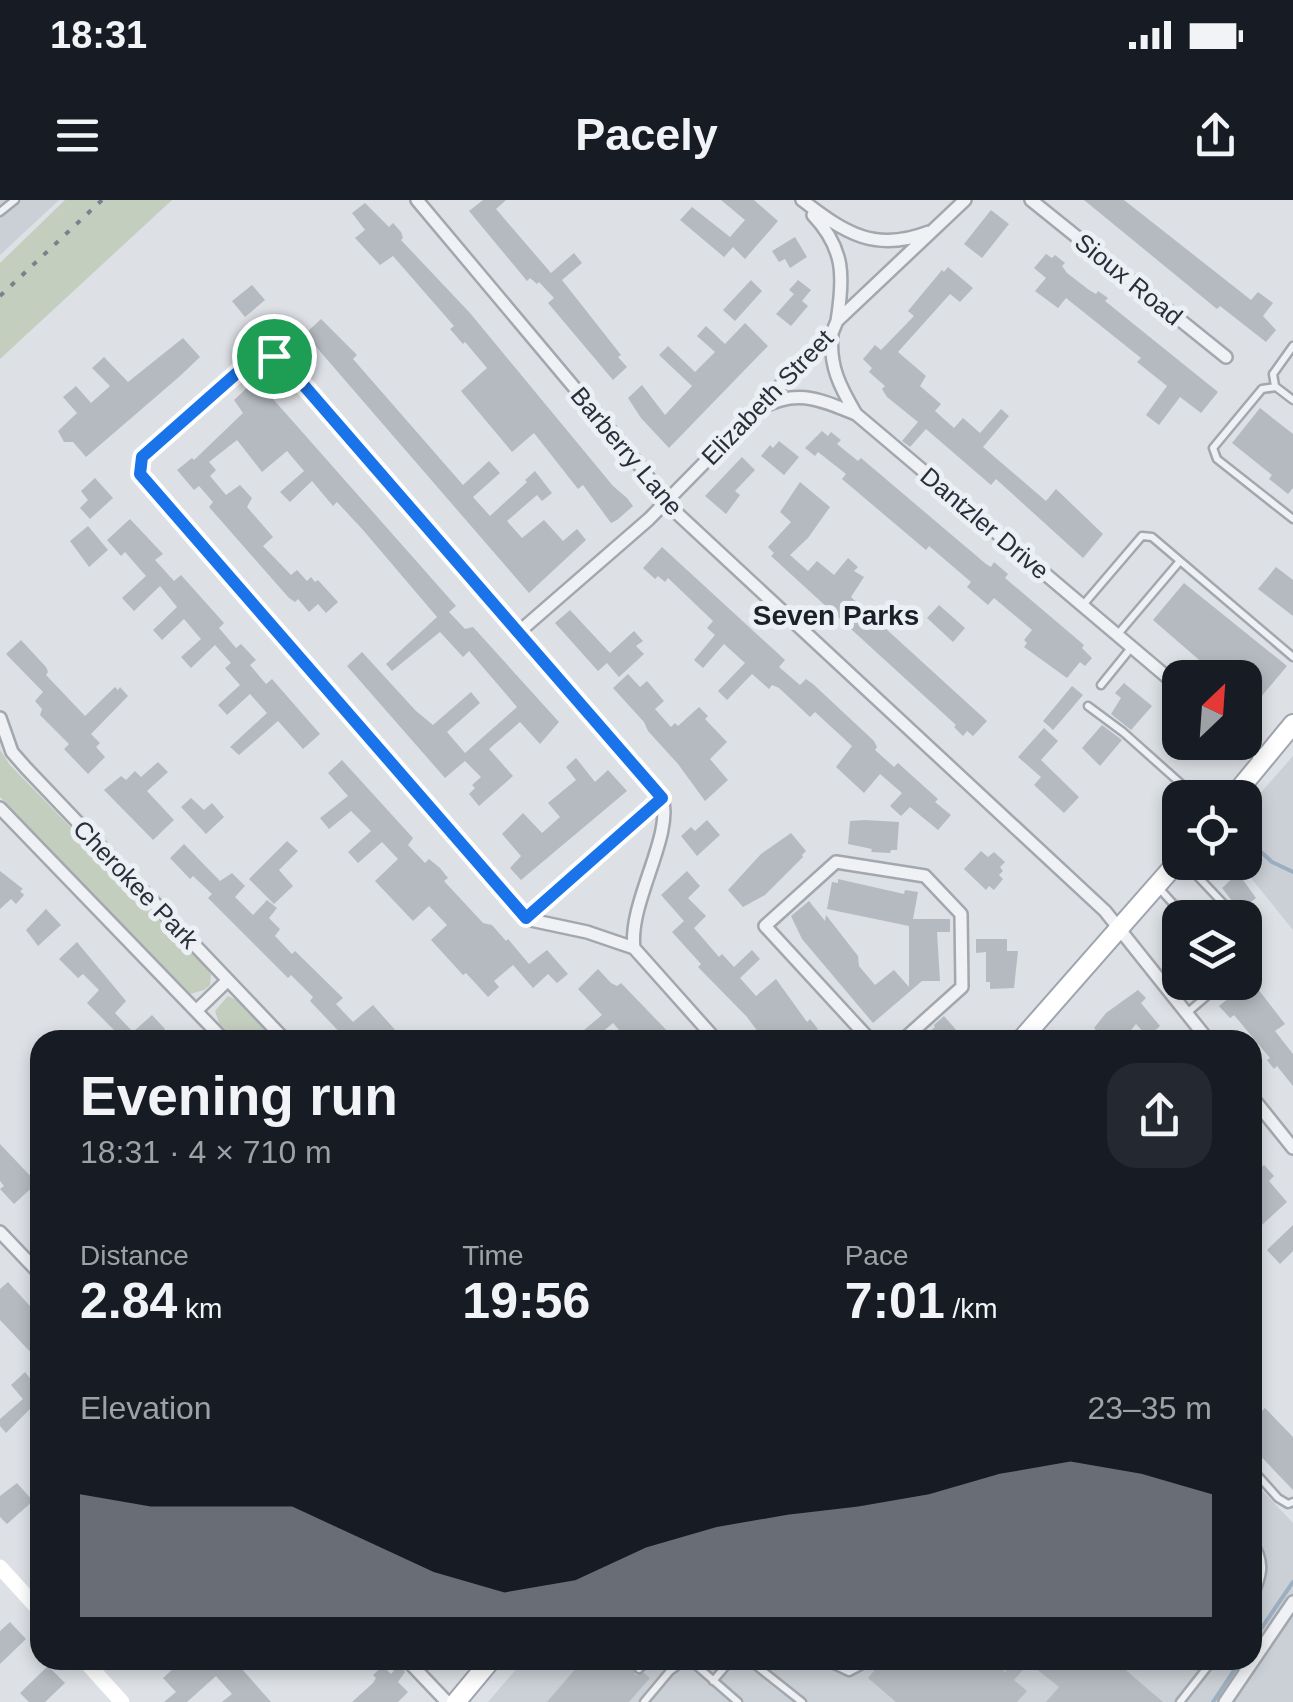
<!DOCTYPE html>
<meta charset="utf-8">
<style>
:root{--surface:#171b24;--page:#242831;--text:#f1f3f6;--muted:#9ea1a6;--accent:#8c9099}
body{margin:0;font-family:Helvetica,sans-serif;background:var(--page);color:var(--text);height:100vh;display:flex;flex-direction:column;font-size:38px;white-space:nowrap}
*{box-sizing:border-box;margin:0}
p{font-size:32px;color:var(--muted)}
.icon{flex:none;width:55px;height:55px;fill:none;stroke:currentColor;stroke-width:2;stroke-linecap:round;stroke-linejoin:round}
.map{position:relative;flex:1;overflow:hidden}
.drawer{position:absolute;left:30px;top:830px;width:1232px;height:640px;display:flex;flex-direction:column;background:var(--surface);border-radius:30px;box-shadow:0 5px 15px #0003}
.drawer>*{flex:none}
.needle{width:65px;rotate:25deg}
.fabs{position:absolute;left:1162px;top:460px;display:grid;gap:20px}
.fabs a{display:grid;place-items:center;width:100px;height:100px;border-radius:20px;background:var(--surface);box-shadow:0 5px 15px #0003;font-size:50px}
.pin{position:absolute;display:grid;place-items:center;width:85px;height:85px;color:#fff;margin:-42px;border:5px solid #fff;border-radius:50%;box-shadow:0 2px 10px #0007}
.round{display:grid;place-items:center;flex:none;width:105px;height:105px;border-radius:30px;background:var(--page)}
.headline{display:flex;align-items:center;justify-content:space-between;height:170px;padding:0 50px}
h1{font-size:55px;font-weight:800;line-height:75px}
.metrics{display:grid;grid-template-columns:repeat(3,1fr);gap:15px;height:170px;padding:10px 50px}
.metrics div{display:grid;align-content:center}
.metrics b{font-size:50px;font-weight:800}
.metrics small{font-size:28px;font-weight:400}
.metrics p{font-size:28px}
.chart{height:280px;padding:20px 50px}
.chart p{display:flex;justify-content:space-between}
.chart svg{width:100%;height:180px;margin-top:10px;fill:var(--accent);opacity:.7}
.status{display:flex;justify-content:space-between;align-items:center;height:70px;padding:0 50px;background:var(--surface);direction:ltr}
.status svg{height:28px;fill:currentColor}
header{display:flex;justify-content:space-between;align-items:center;height:130px;padding:0 50px;background:var(--surface);font-size:45px;font-weight:800}
.map>svg:first-child{display:block}
.built{fill:#cbd0d6}
.green{fill:#c3cebf}
.lines{fill:none;stroke-linecap:round;stroke-linejoin:round}
.stream{stroke:#9cafc1;stroke-width:4}
.building{fill:#b5bac1}
.lane-casing{stroke:#a3a7ae;stroke-width:11}
.street-casing{stroke:#a3a7ae;stroke-width:16}
.primary-casing{stroke:#9ea5af;stroke-width:22}
.lane{stroke:#eff1f4;stroke-width:6}
.street{stroke:#eff1f4;stroke-width:11}
.secondary{stroke:#fff;stroke-width:15}
.primary{stroke:#fff;stroke-width:18}
.rail{stroke:#78818d;stroke-width:4;stroke-dasharray:5 10;stroke-linecap:butt}
.route-casing{stroke:#fff;stroke-width:20}
.route{stroke:#1a73e8;stroke-width:12}
.labels{text-anchor:middle;stroke-width:10;stroke-linejoin:round;paint-order:stroke}
.street-label{font-size:25px;fill:#282f3a;stroke:#eceff3}
.neighbourhood-label{font-size:28px;font-weight:bold;fill:#1b202b;stroke:#eceff3}
</style>
<div class="status"><b>18:31</b><svg viewBox="0 0 49 12"><path d="M0 12V9h3v3zM5 12V6h3v6zM10 12V3h3v9zM15 12V0h3v12zM26 1h20v11H26zM47 4h2v5h-2z"/></svg></div>
<header><svg class="icon" aria-label="menu" viewBox="0 0 24 24"><path d="M4 6h16M4 12h16M4 18h16"/></svg>Pacely<svg class="icon" aria-label="share" viewBox="0 0 24 24"><path d="M12 15V3M7 8l5-5 5 5M5 13v7h14v-7"/></svg></header>
<div class="map">
<svg width="1293" height="1502" viewBox="0 0 1293 1502">
<rect width="100%" height="100%" fill="#dde0e5"/>
<path class="built" d="M0 0H59L0 55Z
M1293 556V730L1239 663 1245 662V611Z
M1253 1281 1293 1323V1502H488L524 1460H1252Z"/>
<path class="green" d="M65 0H172L0 159V63Z
M0 550 10 565 206 766 211 775 210 785 204 790 190 794 183 789 0 597Z
M228 796 243 803 278 840H235L219 823 215 811Z"/>
<g class="lines">
<path class="stream" d="M1260 651 1272 662 1293 672
M1252 1442 1293 1382
M1213 1502 1241 1460"/>
</g>
<path class="building" d="M483 0H506L496 9 551 73 574 53 582 63 562 80 621 155 618 157 627 167 613 180 548 103 554 98 539 82 537 84 530 78 527 81 469 11Z
M721 0H754L778 21 745 59 733 47 724 57 680 20 692 7 730 37 745 20Z
M1084 0H1124L1251 100 1258 92 1273 103 1263 116 1276 130 1266 142 1220 106 1217 109Z
M365 3 389 27 393 23 401 32 403 38 401 40 470 113 613 286 627 298 633 306 617 320 611 323 583 285 578 289 534 233 512 252 461 191 487 168 465 142 463 144 450 129 454 126 393 56 380 65 355 38 365 30 352 13Z
M991 10 1009 24 982 58 964 44Z
M795 37 807 57 790 68 785 59 779 62 772 51Z
M1046 54 1052 58 1055 55 1065 63 1062 66 1067 73 1089 90 1096 94 1098 91 1108 98 1105 101 1218 192 1201 213 1180 197 1159 225 1146 215 1167 186 1137 162 1141 158 1066 98 1058 108 1035 91 1046 78 1034 68Z
M948 67 973 88 960 102 950 94 898 152 926 176 920 186 941 204 935 211 954 228 963 218 980 233 1001 209 1009 216 983 247 1046 301 1056 289 1103 334 1083 358 996 279 991 285 926 229 910 247 902 241 918 222 887 197 882 189 885 186 869 172 872 168 863 159 875 145 881 150 914 116 908 111 942 70 944 72Z
M751 80 762 91 735 121 723 110Z
M798 80 811 90 802 101 808 106 791 126 776 114 794 94 789 90Z
M252 85 265 100 245 117 232 101Z
M321 119 357 155 353 159 463 285 489 261 500 273 473 297 490 316 527 282 525 280 535 271 552 293 542 301 537 295 507 321 522 338 544 320 563 341 577 329 586 340 529 393 305 134Z
M745 123 768 146 669 248 641 218 628 198 642 185 665 215 692 186 659 155 668 146 695 172 715 152 697 136 706 126 725 144Z
M183 138 200 157 180 176 86 257 73 242H64L58 231 77 213 63 197 76 186 91 203 110 186 92 168 104 157 128 182Z
M258 182 456 406 449 412 465 429 473 427 559 522 540 544 520 522 489 549 513 576 479 606 469 594 475 588 472 585 481 577 465 561 445 578 347 466 362 452 416 511 433 525 471 492 480 503 447 532 465 553 517 507 469 451 463 457 440 432 392 471 386 464 437 417 363 330 337 302 333 306 312 281 290 302 280 292 304 271 287 251 262 272 237 240 209 262 216 270 210 276 226 295 240 285 252 298 247 307 273 337 263 346 291 375 297 370 307 381 311 377 315 382 318 380 338 402 326 413 318 404 309 412 298 399 295 402 289 398 209 307 213 302 199 286 194 290 177 270 192 258 194 260 243 213 234 200 249 186 252 189Z
M1260 208 1293 234V288L1288 294 1269 279 1272 275 1232 243Z
M822 231 828 236 831 232 841 240 837 244 858 261 861 258 986 364 991 367 994 362 1008 374 1005 378 1084 445 1082 448 1092 458 1085 466 1080 462 1067 478 1024 447 1027 443 1024 440 1032 430 994 398 988 405 967 387 971 382 929 346 926 350 842 279 846 274 818 252 815 256 805 248Z
M779 241 799 257 784 275 761 256 770 245 773 248Z
M742 257 755 270 735 291 740 295 726 314 705 296Z
M95 278 113 298 90 319 80 308 88 300 81 291Z
M800 282 830 307 808 338 790 355 808 371 817 361 834 375 848 358 858 367 854 371 864 377 851 397 987 521 973 536 967 531 963 536 954 527 956 525 771 356 774 353 768 347 791 322 780 312Z
M130 319 163 354 155 360 174 381 181 375 224 423 219 428 236 448 241 444 256 460 250 465 266 484 272 479 320 534 303 549 278 521 239 555 230 547 267 513 250 494 227 515 218 505 240 485 225 468 231 463 215 445 191 468 181 457 201 439 184 419 162 440 153 430 177 407 160 386 134 411 122 398 146 376 125 352 121 356 107 340Z
M88 326 108 350 89 367 70 341Z
M662 347 785 460 779 467 800 485 806 479 813 484 874 541 877 547 875 550 894 567 898 563 938 599 935 602 951 615 938 630 910 607 901 616 890 606 902 593 880 574 864 593 836 567 852 546 815 512 810 517 779 488 772 485 769 489 752 474 727 500 718 491 745 463 724 444 703 468 694 460 715 435 707 428 713 421 668 378 665 382 658 376 655 379 643 368Z
M1276 367 1293 380V416L1258 389Z
M1184 383 1287 466 1245 516V478H1220L1153 420Z
M939 405 965 428 953 442 927 418Z
M570 410 610 453 634 431 643 441 636 446 644 454 619 477 607 463 598 471 555 423Z
M21 440 46 467 48 472 46 475 85 516 115 487 118 490 120 487 128 496 91 534 100 543 96 547 105 557 88 574 64 549 69 544 40 515 42 509 35 501 43 492 6 454Z
M628 474 640 487 647 481 664 501 655 509 671 527 675 523 678 526 699 507 708 516 705 519 727 542 710 559 728 580 705 601 678 564 648 531 644 522 613 488Z
M1124 483 1152 506 1131 530 1111 514 1121 498 1115 493Z
M1072 486 1083 495 1053 530 1043 521Z
M1102 525 1122 540 1100 566 1082 548Z
M1044 528 1058 541 1041 560 1079 597 1064 613 1034 585 1041 577 1018 557Z
M576 558 595 582 608 570 627 591 521 680 510 668 521 656 502 634 523 613 542 633 560 617 548 603 576 580 566 567Z
M342 560 413 638 408 645 425 663 429 659 440 668 448 678 444 681 483 723 492 725 506 741 508 739 529 764 547 750 568 774 557 783 548 774 533 788 513 765 494 781 499 787 488 797 466 773 463 775 431 740 447 725 429 706 413 721 375 681 398 659 382 642 358 663 348 652 371 631 351 611 329 629 320 618 348 596 328 573Z
M158 562 168 572 147 591 174 620 153 640 104 590 121 576 126 580 135 571 141 577Z
M191 598 204 610 212 603 224 617 206 634 181 607Z
M707 620 720 635 697 656 681 636 691 627 695 631Z
M865 620 899 622 897 650H891L890 653 871 652 872 649 848 644 850 621Z
M791 633 806 651 802 655 803 657 765 695 743 707 728 690 761 654Z
M287 641 298 651 279 670 293 686 274 704 249 679Z
M184 644 220 681 232 673 245 686 235 697 253 715 267 700 277 708 269 718 280 729 275 736 292 754 295 751 343 798 336 804 353 822 373 805 404 840H347L310 801 313 797 291 775 288 778 208 698 212 694 193 676 190 679 170 658Z
M981 651 988 657 994 652 1005 662 1000 667 1003 671 999 675 1003 679 994 690 989 686 986 690 964 669Z
M0 671 23 689 20 691 24 695 16 704 11 699 0 709Z
M687 671 700 686 688 698 706 716 694 728 719 757 722 754 734 767 752 750 760 759 740 778 756 796 776 779 807 822 810 819 818 829 809 837 806 834 799 840H764L747 817 698 767 701 764 672 732 684 721 661 695Z
M1238 673 1256 698 1240 711 1222 688Z
M838 679 904 694 905 690 918 692 913 719H950V732H937L940 781H922L873 823 802 739 791 716 809 701 825 721 826 715 858 756 859 766 875 785 894 770 909 787V726L827 709 832 682 838 683Z
M46 709 61 725 38 746 26 730Z
M976 739H1007V751H1018L1014 788 990 789V782H986V752L976 753Z
M77 742 126 801 115 813 133 832 152 815 165 829 158 840H120L114 834 116 832 87 803 99 790 83 774 78 778 59 759Z
M598 769 611 783 617 786 621 783 676 840H628L613 823 593 840 584 830 602 815 578 789Z
M1251 780 1285 824 1275 831 1293 854V886L1277 866 1274 869 1267 860 1270 858 1234 815 1230 818 1219 806Z
M1138 790 1146 798 1141 803 1160 826 1148 837 1136 824 1123 840H1106L1094 828 1106 813Z
M944 816 965 840H920L935 827 934 825Z
M0 944 37 983 14 1004 0 989 4 986 0 981Z
M1252 961 1259 969 1264 965 1274 976 1269 981 1287 1002 1252 1034Z
M1293 1025V1051L1280 1064 1267 1050Z
M8 1082 40 1117V1162L0 1120V1089Z
M25 1172 37 1187 40 1184V1199L6 1233 0 1226V1219L23 1199 11 1185Z
M1265 1208 1293 1237V1290L1252 1247V1221Z
M17 1283 33 1301 7 1324 0 1317V1296Z
M10 1422 26 1439 0 1464V1431Z
M183 1460H224L228 1465 234 1460 271 1502H222L232 1494 216 1476 187 1502H164L176 1492 163 1478Z
M583 1460H629L634 1464 635 1475 644 1473 650 1478 629 1502H547Z
M883 1460H991L1005 1472 1016 1460H1114L1163 1502H1046L1059 1487 1029 1463 1014 1480 1027 1491 1017 1502H896L868 1478Z
M399 1464 405 1472 398 1482 408 1492 398 1502H352L373 1483 376 1478 373 1475 383 1466 391 1474Z
M48 1466 65 1483 45 1502H29L20 1493Z"/>
<g class="lines">
<defs>
<path id="lane" d="M0 12 15 0
M1275 186 1273 174 1293 146
M1293 200 1276 187 1262 189 1213 248 1217 259 1293 319
M1083 405 1142 336 1152 337 1293 457
M1118 434 1180 361
M1101 485 1131 448
M1088 506 1123 532 1197 598
M1184 662 1237 718
M1158 687 1186 718
M1245 725 1255 736 1245 745
M1187 813 1223 782
M1252 1269 1278 1298 1288 1304 1293 1302
M1252 1340C1268 1362 1263 1377 1252 1401
M690 1460 738 1502
M749 1460 802 1502
M823 1460 849 1472 872 1460
M639 1469 647 1460
M713 1481 731 1460
M644 1502 670 1471 685 1460
M1180 1502 1213 1460"/>
<path id="street" d="M417 0 641 267 666 303 1105 711 1208 840
M802 0C845 33 875 53 929 32
M1031 0 1226 157
M813 15C845 49 844 77 837 121
M832 134C829 166 840 187 856 214L1180 488
M761 208C798 188 820 200 856 214
M520 431 649 319 832 133 837 121 965 0
M0 518 12 552 26 568 285 840
M1244 542 1264 560
M0 608 224 840
M526 719 662 598
M634 748C628 703 674 635 662 598L281 159 269 155 255 158 142 257 140 274 526 719 587 732 634 748 716 840
M196 811 228 780
M870 840 765 726 836 662 925 676 961 714 962 787 903 840
M1252 897 1293 948
M0 1032 40 1074
M407 1460 447 1502
M1225 1502 1293 1402"/>
<path id="primary" d="M1232 598 1293 524
M1021 840 1180 659
M456 1502 491 1460"/>
</defs>
<use href="#lane" class="lane-casing"/>
<use href="#street" class="street-casing"/>
<use href="#primary" class="primary-casing"/>
<use href="#lane" class="lane"/>
<use href="#street" class="street"/>
<path class="secondary" d="M0 1367 40 1411
M84 1460 122 1502"/>
<use href="#primary" class="primary"/>
<path class="rail" d="M0 96 102 0"/>
</g>
<g class="lines">
<defs>
<path id="route" d="M269 155 281 159 662 598 526 718 140 274 142 257 254 158Z"/>
</defs>
<use href="#route" class="route-casing"/>
<use href="#route" class="route"/>
</g>
<g class="labels">
<g class="street-label">
<text transform="translate(1129 79) rotate(39)" y="9">Sioux Road</text>
<text transform="translate(767 197) rotate(-46)" y="9">Elizabeth Street</text>
<text transform="translate(627 251) rotate(50)" y="9">Barberry Lane</text>
<text transform="translate(985 323) rotate(40)" y="9">Dantzler Drive</text>
<text transform="translate(136 684) rotate(46)" y="9">Cherokee Park</text>
</g>
<g class="neighbourhood-label">
<text x="836" y="425">Seven Parks</text>
</g>
</g>
</svg>
<div class="fabs">
<a><svg class="needle" viewBox="-14 -14 28 28"><path d="M0-13l5 13h-10z" fill="#e53935"/><path d="M0 13l5-13h-10z" fill="#9ea1a6"/></svg></a>
<a><svg class="icon" aria-label="locate" viewBox="0 0 24 24"><circle cx="12" cy="12" r="6"/><path d="M12 2v4M12 18v4M2 12h4M18 12h4"/></svg></a>
<a><svg class="icon" aria-label="layers" viewBox="0 0 24 24"><path d="M12 4l9 5-9 5-9-5zM3 14l9 5 9-5"/></svg></a>
</div>
<div class="pin" style="left:274px;top:156px;background:#1e9e55"><svg class="icon" aria-label="arrive" viewBox="0 0 24 24"><path d="M6 21V4h12l-3 4 3 4H6"/></svg></div>
<section class="drawer">
<div class="headline"><div><h1>Evening run</h1><p>18:31 · 4 × 710 m</p></div><a class="round"><svg class="icon" aria-label="share" viewBox="0 0 24 24"><path d="M12 15V3M7 8l5-5 5 5M5 13v7h14v-7"/></svg></a></div>
<div class="metrics">
<div><p>Distance</p><b>2.84<small> km</small></b></div>
<div><p>Time</p><b>19:56</b></div>
<div><p>Pace</p><b>7:01<small> /km</small></b></div>
</div>
<div class="chart"><p><span>Elevation</span>23–35 m</p>
<svg viewBox="0 0 160 44" preserveAspectRatio="none"><path d="M0 44V14L10 17L20 17L30 17L40 25L50 33L60 38L70 35L80 27L90 22L100 19L110 17L120 14L130 9L140 6L150 9L160 14V44z"/></svg>
</div>
</section>
</div>
